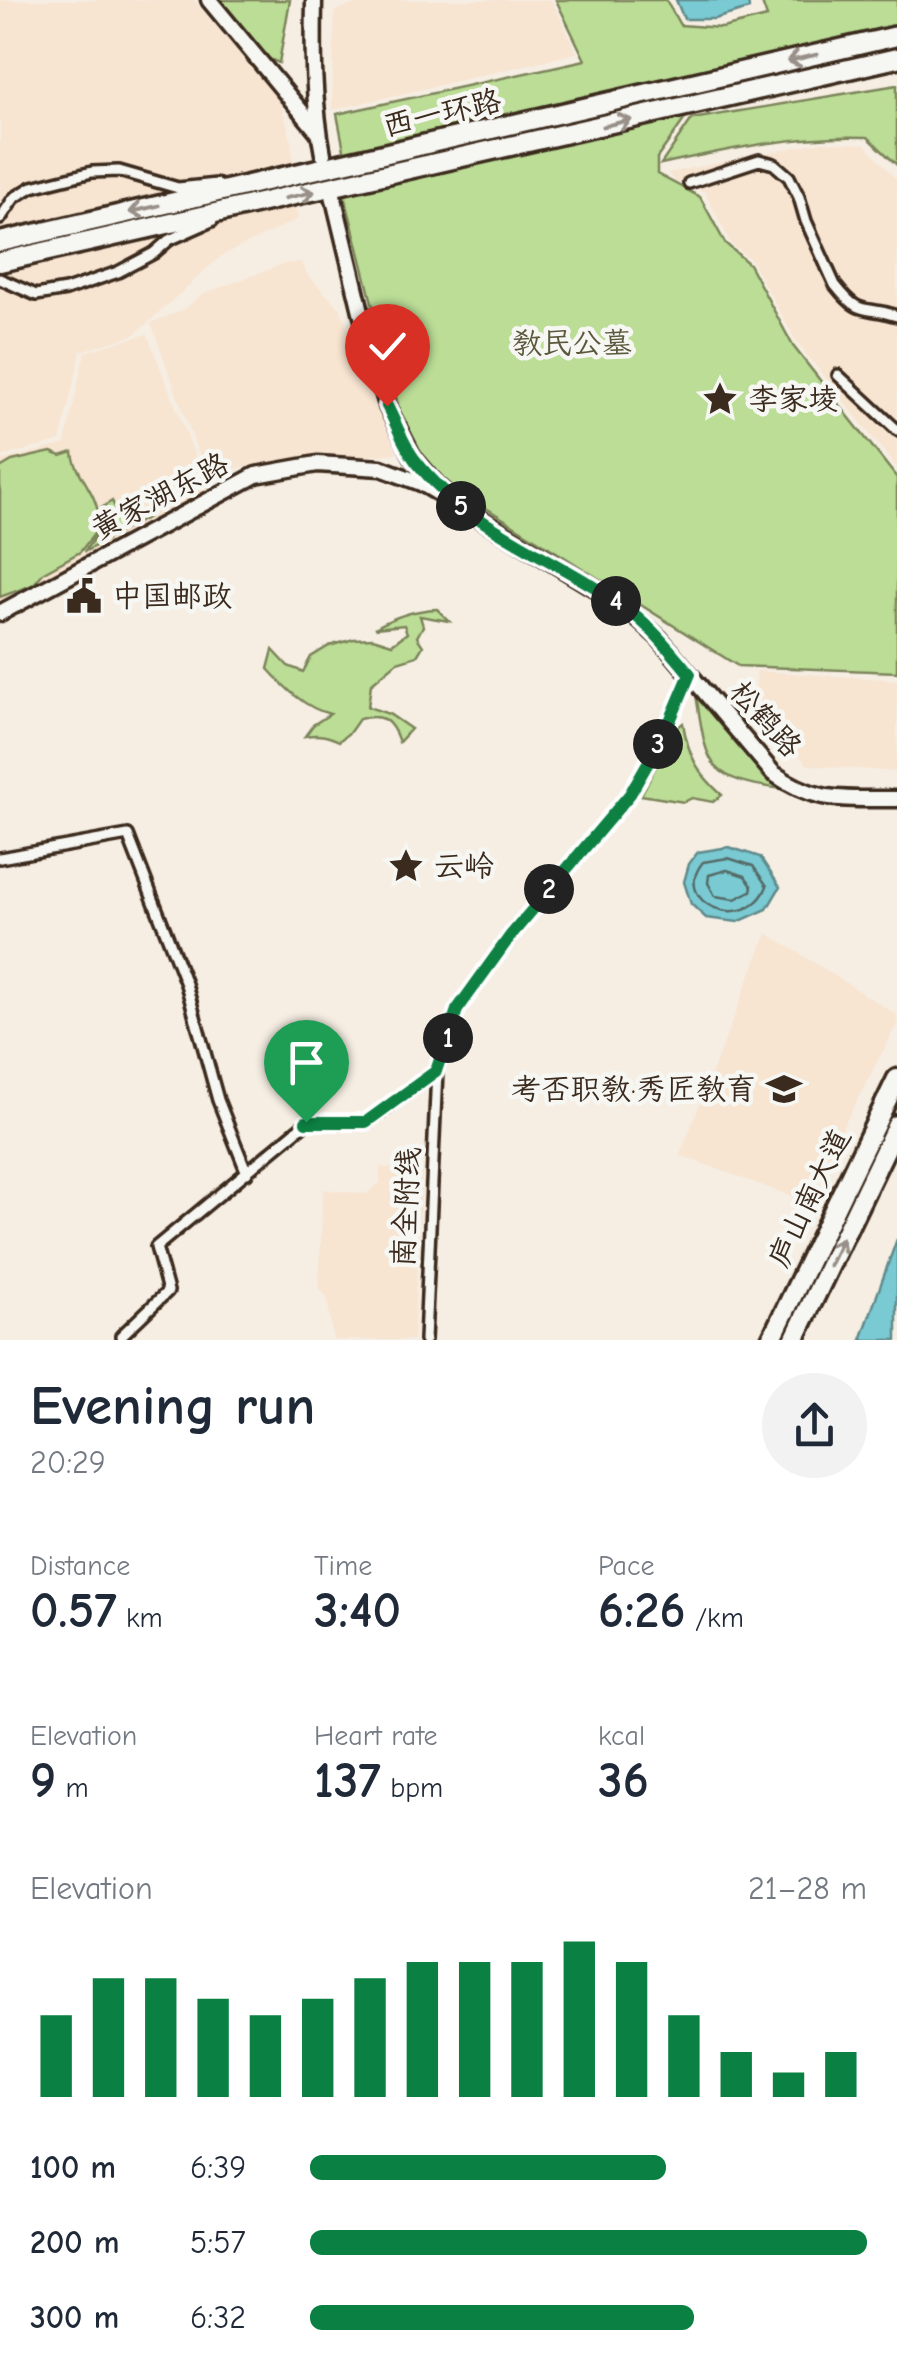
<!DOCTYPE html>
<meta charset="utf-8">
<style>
:root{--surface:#fff;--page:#f2f2f3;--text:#1f2937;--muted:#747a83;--accent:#0b8043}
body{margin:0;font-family:"Comic Neue","LXGW WenKai TC",sans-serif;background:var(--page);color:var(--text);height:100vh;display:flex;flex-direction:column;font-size:38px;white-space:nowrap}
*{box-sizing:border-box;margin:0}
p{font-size:32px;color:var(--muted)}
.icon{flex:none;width:55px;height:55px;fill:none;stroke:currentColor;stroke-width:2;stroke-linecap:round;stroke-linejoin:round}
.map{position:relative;height:1340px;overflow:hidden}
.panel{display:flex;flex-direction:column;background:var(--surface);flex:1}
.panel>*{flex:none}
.pin{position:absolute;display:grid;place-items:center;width:85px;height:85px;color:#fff;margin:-102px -42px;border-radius:50% 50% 50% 0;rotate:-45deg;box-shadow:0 0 10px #0007}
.pin .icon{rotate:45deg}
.km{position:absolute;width:50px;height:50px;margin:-25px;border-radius:50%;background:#222;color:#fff;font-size:28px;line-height:50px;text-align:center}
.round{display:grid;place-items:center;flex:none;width:105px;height:105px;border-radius:52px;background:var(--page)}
.overview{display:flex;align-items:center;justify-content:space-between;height:170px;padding:0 30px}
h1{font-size:55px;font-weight:800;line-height:75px}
.metrics{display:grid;grid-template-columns:repeat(3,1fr);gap:15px;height:170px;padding:10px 30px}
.metrics div{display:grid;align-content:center}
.metrics b{font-size:50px;font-weight:800}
.metrics small{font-size:28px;font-weight:400}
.metrics p{font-size:28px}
.chart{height:280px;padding:20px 30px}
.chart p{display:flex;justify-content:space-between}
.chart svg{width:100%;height:180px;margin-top:10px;stroke:var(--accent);stroke-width:6}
ul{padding:0 30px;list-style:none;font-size:32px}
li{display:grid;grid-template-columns:160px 120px 1fr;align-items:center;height:75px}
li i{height:25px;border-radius:12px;background:var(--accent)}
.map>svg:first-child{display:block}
.built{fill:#f7e4d1}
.green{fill:#bbdd96;stroke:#7b845a;stroke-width:2.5}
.water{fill:#79cad3;stroke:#608a8b;stroke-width:2.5}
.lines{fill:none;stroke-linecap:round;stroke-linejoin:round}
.shore{stroke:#546a66;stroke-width:2.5}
.street-casing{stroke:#3b2a1e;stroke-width:16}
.secondary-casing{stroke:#3b2a1e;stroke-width:21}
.highway-casing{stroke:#3b2a1e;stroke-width:25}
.street{stroke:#f6f6f2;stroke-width:9}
.secondary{stroke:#f6f6f2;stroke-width:14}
.highway{stroke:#f6f6f2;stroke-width:18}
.oneway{stroke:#989088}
.route-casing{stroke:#fff;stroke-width:20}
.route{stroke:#0b8043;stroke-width:12}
.labels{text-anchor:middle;stroke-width:9;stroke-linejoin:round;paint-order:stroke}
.street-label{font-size:30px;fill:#3b2a1e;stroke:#f6f6f2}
.park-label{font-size:30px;fill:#5b573c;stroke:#f6f6f2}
.poi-label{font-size:30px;fill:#3b2a1e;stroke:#f6f6f2;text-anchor:start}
</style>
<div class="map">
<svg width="897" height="1340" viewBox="0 0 897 1340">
<rect width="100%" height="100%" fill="#f6eee3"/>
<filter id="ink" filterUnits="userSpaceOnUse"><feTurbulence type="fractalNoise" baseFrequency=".01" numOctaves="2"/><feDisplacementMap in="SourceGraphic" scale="20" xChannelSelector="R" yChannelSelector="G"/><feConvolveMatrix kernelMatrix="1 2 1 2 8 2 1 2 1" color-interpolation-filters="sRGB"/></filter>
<g filter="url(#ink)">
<path class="built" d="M0 0H194L280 100 291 140 298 219 221 256 134 335 81 351 60 441 0 457Z
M367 0H552L577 53 332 110 335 11Z
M821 142 865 144 897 180V468L796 341 751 260 731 244 705 192 675 182 668 173Z
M302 262 307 275 340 308 397 453 205 471 151 323 185 309 202 294 284 264Z
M147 334 210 494 0 603V461L65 444 85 352Z
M757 671 897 680V772L808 765 754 706Z
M767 933 897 1015V1024L804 1201 680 1155Z
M380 1167 422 1172 413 1340H333L327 1297 319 1289 323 1189 366 1194 380 1183Z"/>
<path class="green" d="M201 0H290L279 63 257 54Z
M556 0H666L680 25 722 28 767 17 761 0H897V28L345 155 337 114 585 60Z
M897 85V165L868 137C798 134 730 149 661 164L692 119Z
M689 113 657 158V174L700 197 725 243 749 264 793 346 897 478V672L738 666 451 486 420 455 400 412 344 193Z
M51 452 61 456 73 452C74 473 97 492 98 515L100 509 112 501 123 524 142 515 148 517 84 552 96 535 97 518 94 534 80 552 44 572 33 585 0 597V468L12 461Z
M437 609 449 621 420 616 423 626 417 637 423 646 417 656 397 662 371 684 368 707 389 714 411 729 399 742C391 719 382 713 359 719L350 732 339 741C327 735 318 734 305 736L313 725 330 714C305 708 285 688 268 669L273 650 288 666 303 672 311 657 329 646 354 639 373 638 392 644 407 633 404 625 375 628C395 616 414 610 437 609Z
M695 689 783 789C701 779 708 763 695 689Z
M683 723C688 755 698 774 722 795L713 802 692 798 684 802 641 795 677 727Z"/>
<path class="water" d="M676 0H748L749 9 714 19H684Z
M729 847 760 857 780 887 767 909 738 922 706 918 691 904 684 882 689 864 698 852Z
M897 1239V1340H861Z"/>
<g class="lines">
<path class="shore" d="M728 858 753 866 767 886C748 935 669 904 703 862Z
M727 870 745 876 752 886 751 891 735 899 715 896 708 883 709 875Z"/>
<defs>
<path id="street" d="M689 183 759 160 774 164 789 177 799 197 806 221 835 285C862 319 862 304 897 316
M0 219 14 198 32 187 92 172 119 171 178 188 217 184
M0 279 36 295 66 290 118 272 154 253 169 240 212 221
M838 375 897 430
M0 858 128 835 186 984 218 1100 247 1173
M122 1340 121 1336 168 1291 156 1247 307 1122H367L437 1071
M425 1340 437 1071 457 1010 511 935 630 794 664 735 690 674"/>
<path id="secondary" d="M209 0 319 133
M314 0C313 52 313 103 323 154
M333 195 365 328 387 406 413 457 437 485 466 510 622 605 659 638 773 773C818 805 845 798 897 799
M0 613 256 475 317 464 381 468 421 483 438 493"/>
<path id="highway" d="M0 242 897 36
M0 262 897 58
M771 1340 897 1079
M794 1340 897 1125"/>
</defs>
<use href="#street" class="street-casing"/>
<use href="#secondary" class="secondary-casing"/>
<use href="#highway" class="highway-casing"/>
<use href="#street" class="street"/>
<use href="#secondary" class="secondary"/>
<use href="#highway" class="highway"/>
</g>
<defs><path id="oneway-shaft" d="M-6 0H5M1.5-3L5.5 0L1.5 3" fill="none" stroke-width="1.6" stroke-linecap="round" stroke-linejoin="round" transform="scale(2.5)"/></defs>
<g class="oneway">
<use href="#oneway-shaft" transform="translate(802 58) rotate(167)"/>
<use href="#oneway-shaft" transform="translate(617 123) rotate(-13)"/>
<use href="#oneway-shaft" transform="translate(300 195) rotate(-12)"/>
<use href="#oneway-shaft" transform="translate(144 209) rotate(167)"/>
<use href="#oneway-shaft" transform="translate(836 1252) rotate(-64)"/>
</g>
</g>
<g class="lines" filter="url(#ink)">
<defs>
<path id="route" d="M306 1122H366L436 1071 457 1010 511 935 630 794 664 735 690 674C669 649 648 623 621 604 553 556 467 528 415 460 403 444 396 423 387 406"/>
</defs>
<use href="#route" class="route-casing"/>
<use href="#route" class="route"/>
</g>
<defs>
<symbol id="sight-bare" viewBox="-9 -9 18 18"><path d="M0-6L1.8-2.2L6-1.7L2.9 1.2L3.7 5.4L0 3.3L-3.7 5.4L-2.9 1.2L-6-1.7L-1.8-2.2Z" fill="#3b2a1e" stroke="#f6f6f2" stroke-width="2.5" paint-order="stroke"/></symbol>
<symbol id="civic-bare" viewBox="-9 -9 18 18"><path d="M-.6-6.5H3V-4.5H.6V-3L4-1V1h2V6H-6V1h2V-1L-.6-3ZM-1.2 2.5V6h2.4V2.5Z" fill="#3b2a1e" stroke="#f6f6f2" stroke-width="2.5" paint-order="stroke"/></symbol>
<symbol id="university-bare" viewBox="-9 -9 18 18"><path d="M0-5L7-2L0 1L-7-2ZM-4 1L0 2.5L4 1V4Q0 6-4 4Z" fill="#3b2a1e" stroke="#f6f6f2" stroke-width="2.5" paint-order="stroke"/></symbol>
</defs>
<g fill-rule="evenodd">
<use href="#sight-bare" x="695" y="374" width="50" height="50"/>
<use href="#civic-bare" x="59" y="571" width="50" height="50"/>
<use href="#sight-bare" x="381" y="841" width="50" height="50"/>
<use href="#university-bare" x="759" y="1064" width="50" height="50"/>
</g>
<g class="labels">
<g class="street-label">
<text transform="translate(442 113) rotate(-13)" y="10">西一环路</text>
<text transform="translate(160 496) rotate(-28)" y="10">黄家湖东路</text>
<text transform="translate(766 719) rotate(48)" y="10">松鹤路</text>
<text transform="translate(809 1198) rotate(-64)" y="10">庐山南大道</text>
<text transform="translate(406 1207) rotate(-87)" y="10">南全附线</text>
</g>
<g class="park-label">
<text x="572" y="353">教民公墓</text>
</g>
<g class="poi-label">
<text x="748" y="409">李家堎</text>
<text x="112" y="606">中国邮政</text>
<text x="434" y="876">云岭</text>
<text x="756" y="1099" text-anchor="end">考否职教·秀匠教育</text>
</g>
</g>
</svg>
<div class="pin" style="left:306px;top:1122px;background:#1e9e55"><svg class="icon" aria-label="arrive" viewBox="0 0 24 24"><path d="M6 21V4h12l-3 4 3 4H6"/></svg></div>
<div class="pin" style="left:387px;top:406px;background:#d93025"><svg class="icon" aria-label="check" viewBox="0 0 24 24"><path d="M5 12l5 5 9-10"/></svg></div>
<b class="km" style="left:448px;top:1038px">1</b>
<b class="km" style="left:549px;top:889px">2</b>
<b class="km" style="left:658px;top:744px">3</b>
<b class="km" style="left:616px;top:601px">4</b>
<b class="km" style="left:461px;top:506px">5</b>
</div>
<section class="panel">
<div class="overview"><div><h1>Evening run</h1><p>20:29</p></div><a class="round"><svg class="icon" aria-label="share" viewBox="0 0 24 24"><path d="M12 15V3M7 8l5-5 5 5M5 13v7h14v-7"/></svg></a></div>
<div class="metrics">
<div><p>Distance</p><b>0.57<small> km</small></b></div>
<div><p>Time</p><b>3:40</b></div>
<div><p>Pace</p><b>6:26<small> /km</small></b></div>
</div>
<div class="metrics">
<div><p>Elevation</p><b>9<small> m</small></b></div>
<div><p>Heart rate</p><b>137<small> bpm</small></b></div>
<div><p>kcal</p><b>36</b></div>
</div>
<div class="chart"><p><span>Elevation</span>21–28 m</p>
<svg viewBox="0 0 160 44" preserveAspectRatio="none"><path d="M5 44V24M15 44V15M25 44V15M35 44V20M45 44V24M55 44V20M65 44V15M75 44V11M85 44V11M95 44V11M105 44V6M115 44V11M125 44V24M135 44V33M145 44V38M155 44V33"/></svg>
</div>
<ul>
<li><b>100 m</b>6:39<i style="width:64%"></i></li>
<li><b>200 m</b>5:57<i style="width:100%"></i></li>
<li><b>300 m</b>6:32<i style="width:69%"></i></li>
</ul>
</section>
